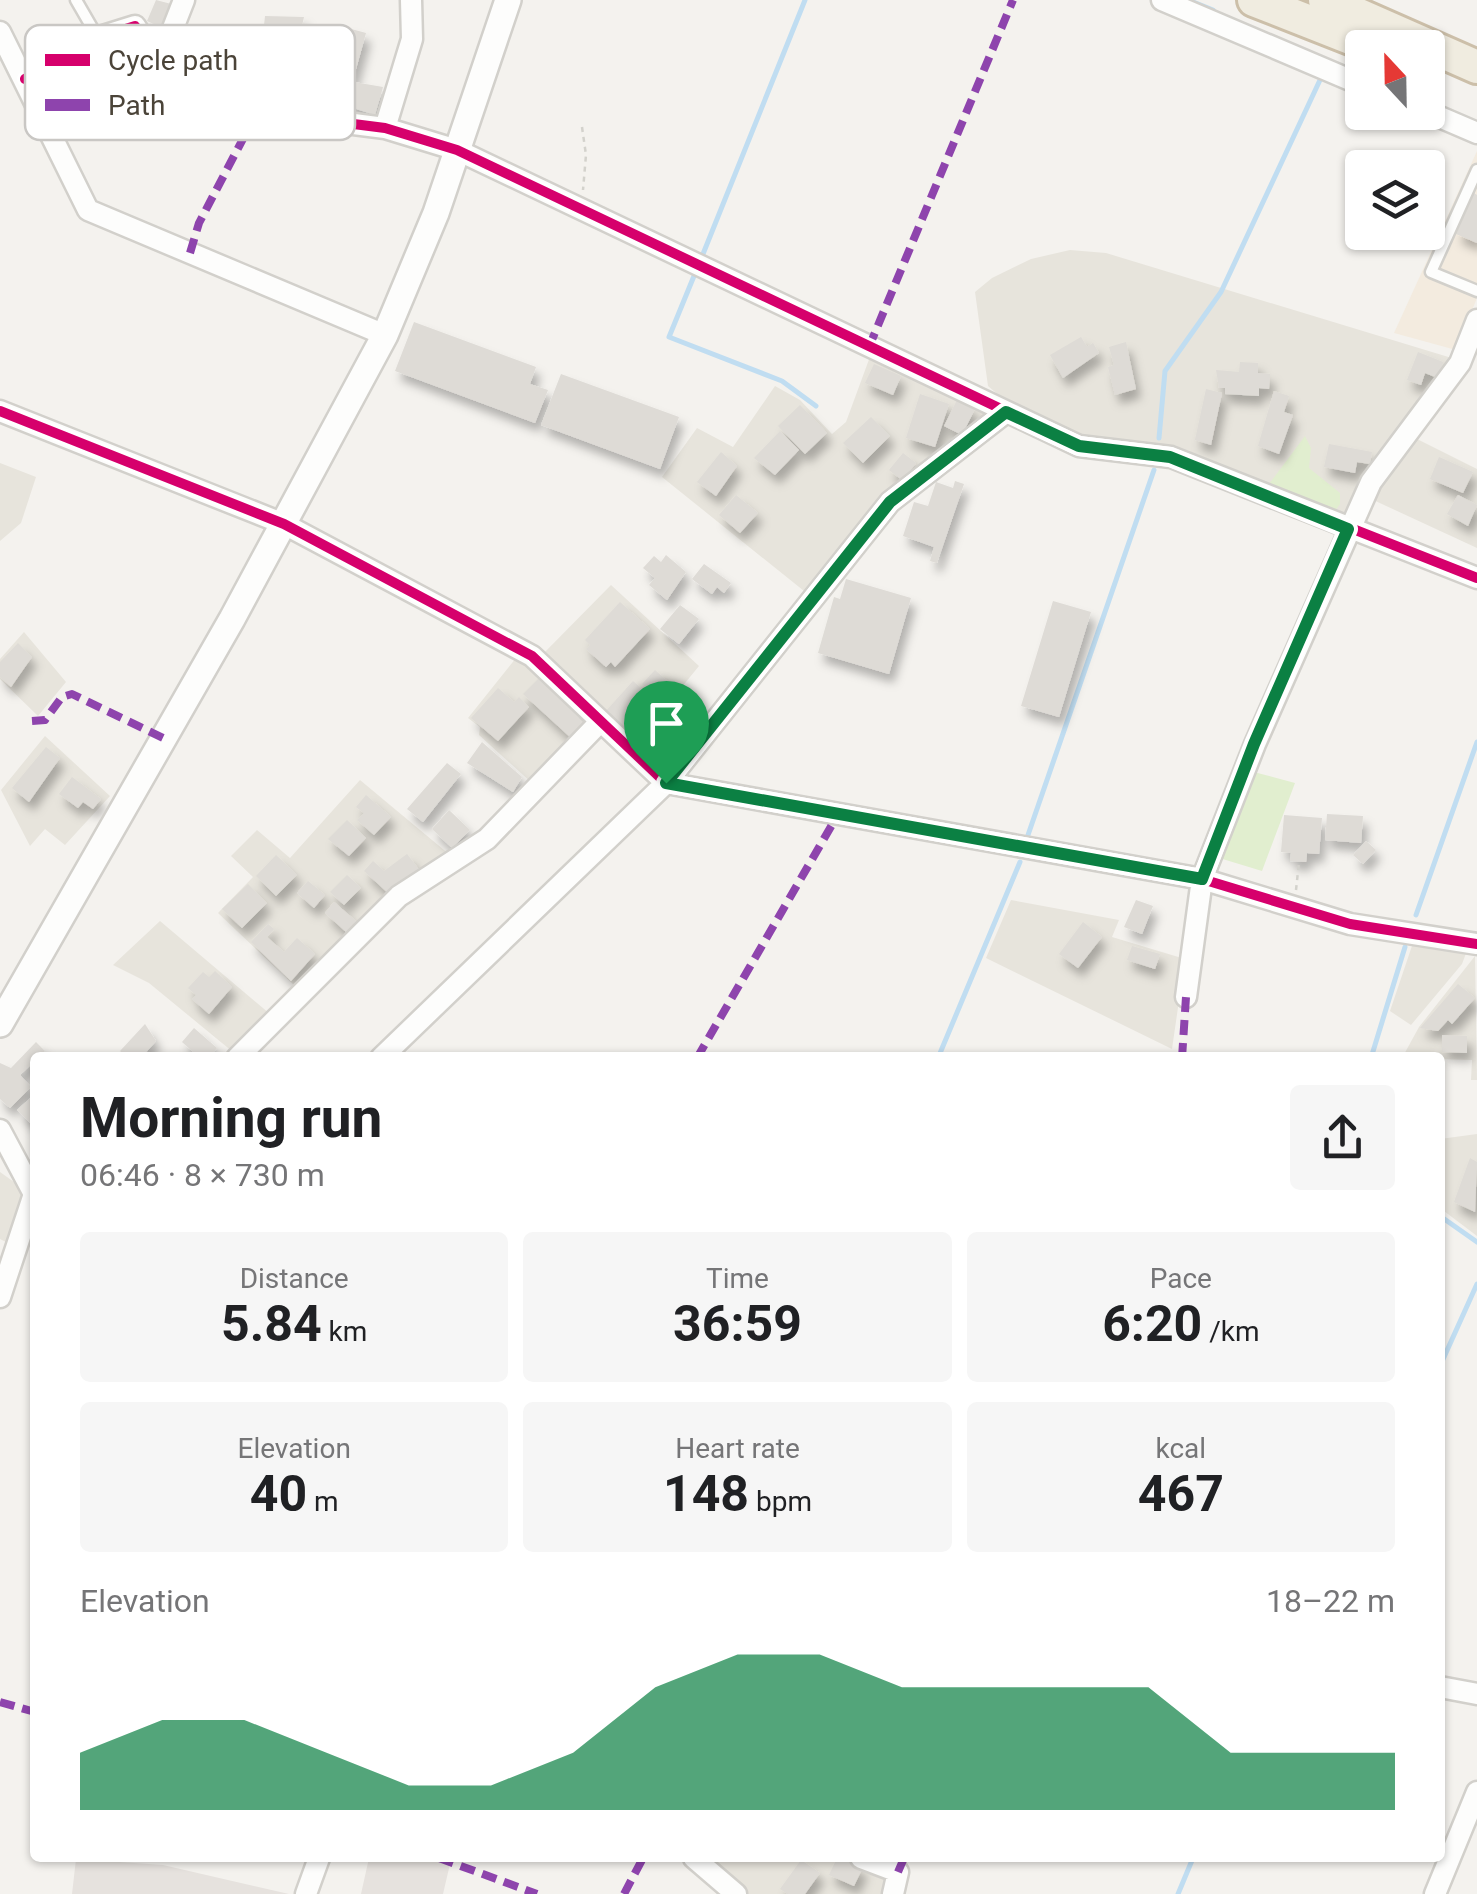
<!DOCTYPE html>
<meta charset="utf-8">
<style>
:root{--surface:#fff;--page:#f6f6f6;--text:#202124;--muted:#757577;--accent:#0b8043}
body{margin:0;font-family:Roboto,sans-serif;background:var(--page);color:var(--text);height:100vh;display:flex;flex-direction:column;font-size:38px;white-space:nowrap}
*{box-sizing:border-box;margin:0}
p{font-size:32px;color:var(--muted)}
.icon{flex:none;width:55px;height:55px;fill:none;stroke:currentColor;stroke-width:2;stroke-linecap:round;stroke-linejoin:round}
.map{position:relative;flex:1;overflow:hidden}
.drawer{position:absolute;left:30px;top:1052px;width:1415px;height:810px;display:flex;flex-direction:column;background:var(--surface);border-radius:10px;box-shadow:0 2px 8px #0004}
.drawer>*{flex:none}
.needle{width:65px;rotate:338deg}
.controls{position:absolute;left:1345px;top:30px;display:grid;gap:20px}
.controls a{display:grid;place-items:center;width:100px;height:100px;border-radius:10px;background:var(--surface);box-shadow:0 2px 8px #0004;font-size:50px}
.pin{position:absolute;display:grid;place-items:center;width:85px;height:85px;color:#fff;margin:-102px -42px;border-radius:50% 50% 50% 0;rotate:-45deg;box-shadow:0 0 10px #0007}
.pin .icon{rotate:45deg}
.round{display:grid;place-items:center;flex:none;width:105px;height:105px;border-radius:10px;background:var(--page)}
.summary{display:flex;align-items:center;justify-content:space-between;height:170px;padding:0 50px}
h1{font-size:55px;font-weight:700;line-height:75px}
.figures{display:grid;grid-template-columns:repeat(3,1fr);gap:15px;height:170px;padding:10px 50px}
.figures div{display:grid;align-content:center;border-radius:10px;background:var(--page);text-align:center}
.figures b{font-size:50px;font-weight:700}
.figures small{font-size:28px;font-weight:400}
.figures p{font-size:28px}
.chart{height:280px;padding:20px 50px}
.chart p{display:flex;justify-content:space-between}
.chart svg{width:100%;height:180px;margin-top:10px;fill:var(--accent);opacity:.7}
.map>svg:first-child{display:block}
.residential{fill:#e7e4dc}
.commercial{fill:#f3ebdf}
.industrial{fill:#e6e2de}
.green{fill:#e1eecf}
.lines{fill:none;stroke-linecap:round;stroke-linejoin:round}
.stream{stroke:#c0ddf1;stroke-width:5}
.building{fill:#dedbd6;filter:url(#shadow)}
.service-casing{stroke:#d2d0cb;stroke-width:15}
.minor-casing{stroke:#d2d0cb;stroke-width:25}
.tertiary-casing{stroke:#d2d0cb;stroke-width:30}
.trunk-casing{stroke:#ccbfa9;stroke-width:38}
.path{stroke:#d3d2cc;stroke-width:2.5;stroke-dasharray:5 5;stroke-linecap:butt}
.service{stroke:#fdfdfc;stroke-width:10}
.minor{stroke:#fdfdfc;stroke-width:20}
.tertiary{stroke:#fdfdfc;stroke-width:25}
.trunk{stroke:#f0ece0;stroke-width:32}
.quiet{stroke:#8e44ad;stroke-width:8;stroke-dasharray:15 8;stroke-linecap:butt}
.cycleway-casing{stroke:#fff;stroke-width:16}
.cycleway{stroke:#d6006c;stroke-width:10}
.route-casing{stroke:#fff;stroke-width:20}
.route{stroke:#0b8043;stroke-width:12}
.key{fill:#fff;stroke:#c9c7c4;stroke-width:2.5}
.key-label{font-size:28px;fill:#4b4439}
</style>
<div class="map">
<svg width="1477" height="1894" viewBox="0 0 1477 1894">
<defs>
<filter id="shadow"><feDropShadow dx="5" dy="9" stdDeviation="5" flood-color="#0004"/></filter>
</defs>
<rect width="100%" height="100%" fill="#f4f2ee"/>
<path class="residential" d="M1070 250 1106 253 1455 359 1345 521 1174 450 1076 439 1016 410 988 386 975 292 992 278 1031 259Z
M871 354 990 415 809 595 662 477 697 428 733 447 775 386 800 400 832 434 846 422Z
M1411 436 1477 469V548L1369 498Z
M0 463 36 477 21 523 0 541Z
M611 585 699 666 640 738 631 739 542 655Z
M24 632 66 682 38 716 0 679V659Z
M516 658 541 670 589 725 533 784 479 735 480 727 468 718Z
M45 736 110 796 65 845 45 829 30 846 1 790Z
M360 780 450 855 296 987 218 913 253 877 231 856 257 830 290 858Z
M1011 900 1119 920 1112 937 1185 959 1172 1049 986 958Z
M160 921 270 1014 233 1052 149 983 113 965Z
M1416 934 1468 948 1462 964 1411 1025 1390 1011Z
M1475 956 1477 1080H1471L1472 1060 1402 1058 1419 1027Z
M1477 1134V1236L1440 1208V1139Z
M0 1172 21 1187 23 1209 10 1244 0 1239Z
M704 1858H858L894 1873 890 1894H745Z"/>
<path class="commercial" d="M1477 151V298L1456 350 1394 333Z"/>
<path class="industrial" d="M369 1858H425L450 1864 443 1894H361Z
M76 1859 163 1865 289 1894H72Z"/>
<path class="green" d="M1305 436 1311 448 1309 468 1340 493V504L1331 516 1266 488Z
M1250 771 1295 783 1262 871 1216 857Z"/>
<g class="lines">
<path class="stream" d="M1188 0 1213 10
M703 254 805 0
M694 276 669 337 782 381 816 406
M1159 438 1165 371 1221 292 1320 80
M1028 835 1154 470
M1416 915 1477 742
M938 1058 1020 862
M1371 1058 1405 947
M1440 1216 1477 1242
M1440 1366 1477 1284
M1178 1894 1193 1858"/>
</g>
<path class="building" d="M156 0 175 5 165 29 147 21Z
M265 16 304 17 297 47 262 44Z
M344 27 366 33 353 80 331 74Z
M342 80 383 87 375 115 335 102Z
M1474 193 1477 195V243L1456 234Z
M414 322 536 367 530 384 548 390 535 423 395 371Z
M1081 337 1087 347 1093 343 1099 353 1063 378 1050 355Z
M1126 342 1136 389 1115 395 1108 367 1114 365 1109 347Z
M1418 352 1443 362 1440 379 1425 373 1421 385 1407 380Z
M1240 362 1258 363V373L1270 374 1269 389 1259 388V396L1225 394V388H1219L1216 370 1239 372Z
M874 364 901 376 893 395 865 383Z
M561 374 679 417 660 469 541 425Z
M1206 389 1222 393 1211 445 1195 440Z
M1274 391 1289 396 1284 412 1293 415 1279 454 1258 446Z
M920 394 949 404 935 447 906 438Z
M957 400 975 409 962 435 944 426Z
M800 405 827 433 805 454 778 426Z
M871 417 890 436 863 463 843 443Z
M780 431 799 450 775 475 754 458Z
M1329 444 1372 452 1370 464 1357 462 1355 473 1324 467Z
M721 452 737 466 716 496 697 482Z
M903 453 916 463 903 481 889 470Z
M1439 457 1473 472 1463 493 1430 479Z
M955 481 964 484 937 563 930 561 934 547 903 536 914 502 928 506 936 482 953 488Z
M736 495 758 513 740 533 719 515Z
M1458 495 1477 505 1468 526 1447 514Z
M666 555 686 572 667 600 649 585 655 578 643 568 654 556 661 562Z
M704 564 731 583 724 593 717 587 712 594 692 579Z
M846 579 911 598 889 674 818 653 834 597 840 599Z
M1053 601 1091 612 1059 717 1021 706Z
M620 602 650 629 615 667 611 662 606 667 586 649 590 645 585 640Z
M680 605 699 619 679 644 660 629Z
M18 643 32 657 11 687 0 677V662Z
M655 670 674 687 661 701 642 684Z
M542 675 582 715 579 718 585 724 571 738 523 694Z
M633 681 659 704 631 735 605 712Z
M498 688 514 702 519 697 529 707 498 741 471 718Z
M482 742 522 777 513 792 467 763Z
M46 747 60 758 29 802 12 788Z
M447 763 461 774 423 822 407 809Z
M72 777 101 799 93 809 83 802 78 808 59 794Z
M366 795 391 817 374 835 357 820 364 813 356 807Z
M449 810 470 830 452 848 432 829Z
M1327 814 1363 816 1361 843 1325 840Z
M1284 815 1322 818 1319 854 1307 853 1306 862 1290 861 1291 853 1281 852Z
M347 820 366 838 349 856 328 839Z
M1366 841 1376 850 1363 864 1353 855Z
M407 854 421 872 389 894 364 871 373 861 384 871Z
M276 855 297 875 276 896 256 876Z
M347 875 361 888 344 905 330 892Z
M308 881 325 895 314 908 297 893Z
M248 884 267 903 242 928 222 909Z
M1136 900 1153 906 1142 934 1124 927Z
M334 902 356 921 346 932 325 913Z
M1083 922 1102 937 1078 968 1059 954Z
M268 924 274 929 267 937 284 952 297 938 315 954 291 981 251 942Z
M1132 946 1160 954 1155 969 1127 960Z
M215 971 232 987 209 1014 192 999 196 995 188 988 203 972 209 977Z
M1458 984 1475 998 1452 1024 1448 1020 1438 1031 1420 1028Z
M145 1024 156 1041 141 1058H127L120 1051Z
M194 1028 217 1048 208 1058H200L182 1042Z
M1442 1035 1467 1036V1053L1442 1052Z
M36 1042 45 1051 20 1075 31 1087 10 1108 0 1099V1063L11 1068Z
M35 1094V1119L30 1123 17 1110Z
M1470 1158 1477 1162 1475 1212 1454 1202Z
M837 1858 863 1867 854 1886 829 1875Z
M801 1860 820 1873 805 1894H788L780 1889Z"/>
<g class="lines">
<defs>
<path id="service" d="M76 0 98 38
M1477 170 1431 272 1477 291"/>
<path id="minor" d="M1162 0 1362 85
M0 32 88 210 385 335
M159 64 184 0
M25 79 103 36 135 26 164 71 267 113 385 128 457 150 1079 446 1171 457 1477 578
M1428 112 1477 133
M385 128 412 39 411 0
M0 411 284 524 532 656 666 783 1202 879 1350 924 1477 944
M1186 997 1202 879 1255 744 1371 482 1460 363 1477 320
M237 1058 399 896 487 839 599 723
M381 1058 666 783 890 502 1006 412
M0 1130 34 1194 0 1297
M1440 1687 1477 1694
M694 1858 736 1894
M861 1858 898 1872 893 1894
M306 1894 319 1858
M1435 1894 1477 1792"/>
<path id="tertiary" d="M0 1024 232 619 385 335 436 213 508 0"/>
<path id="trunk" d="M1254 0 1376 48
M1325 0 1477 67"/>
</defs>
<use href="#service" class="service-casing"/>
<use href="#minor" class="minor-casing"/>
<use href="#tertiary" class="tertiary-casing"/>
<use href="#trunk" class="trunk-casing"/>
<path class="path" d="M582 127 586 155 583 190
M1296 890 1299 862"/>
<use href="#service" class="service"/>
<use href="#minor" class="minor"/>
<use href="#tertiary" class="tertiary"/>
<use href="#trunk" class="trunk"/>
<path class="quiet" d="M190 253 199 223 258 110
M869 347 1013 0
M32 721 45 720 62 697 72 694 165 739
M697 1058 840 811
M1182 1058 1186 997
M0 1702 35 1712
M439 1858 537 1894
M898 1872 904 1858
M624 1894 643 1858"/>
<defs>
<path id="cycleway" d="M25 79 103 36 135 26 164 71 267 113 385 128 457 150 1079 446 1171 457 1477 578
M0 411 284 524 532 656 666 783 1202 879 1350 924 1477 944"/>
</defs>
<use href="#cycleway" class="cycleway-casing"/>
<use href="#cycleway" class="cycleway"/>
</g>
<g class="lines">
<defs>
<path id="route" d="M1006 412 1079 446 1170 457 1348 529 1254 744 1202 879 666 783 890 502Z"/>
</defs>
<use href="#route" class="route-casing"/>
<use href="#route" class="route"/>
</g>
<rect x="25" y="25" width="330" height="115" rx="15" class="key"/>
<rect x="45" y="54" width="45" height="12" fill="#d6006c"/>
<rect x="45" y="99" width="45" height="12" fill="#8e44ad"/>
<g class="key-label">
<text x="108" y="70">Cycle path</text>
<text x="108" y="115">Path</text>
</g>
</svg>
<div class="controls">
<a><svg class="needle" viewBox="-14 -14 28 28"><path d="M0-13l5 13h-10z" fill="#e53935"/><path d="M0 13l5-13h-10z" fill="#757577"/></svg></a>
<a><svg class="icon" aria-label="layers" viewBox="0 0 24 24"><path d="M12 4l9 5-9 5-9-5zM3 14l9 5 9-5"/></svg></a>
</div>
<div class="pin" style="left:666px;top:783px;background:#1e9e55"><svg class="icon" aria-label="arrive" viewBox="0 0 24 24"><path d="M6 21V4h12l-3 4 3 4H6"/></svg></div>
<section class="drawer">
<div class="summary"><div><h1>Morning run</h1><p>06:46 · 8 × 730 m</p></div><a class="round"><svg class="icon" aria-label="share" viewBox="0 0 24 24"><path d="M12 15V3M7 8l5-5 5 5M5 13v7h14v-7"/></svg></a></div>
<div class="figures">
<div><p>Distance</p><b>5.84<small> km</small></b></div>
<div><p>Time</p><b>36:59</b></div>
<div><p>Pace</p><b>6:20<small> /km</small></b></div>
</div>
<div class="figures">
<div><p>Elevation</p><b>40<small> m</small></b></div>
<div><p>Heart rate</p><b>148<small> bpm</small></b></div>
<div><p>kcal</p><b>467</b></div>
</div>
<div class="chart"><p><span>Elevation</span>18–22 m</p>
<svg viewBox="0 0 160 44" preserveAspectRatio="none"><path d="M0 44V30L10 22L20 22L30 30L40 38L50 38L60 30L70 14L80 6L90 6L100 14L110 14L120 14L130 14L140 30L150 30L160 30V44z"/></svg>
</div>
</section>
</div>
